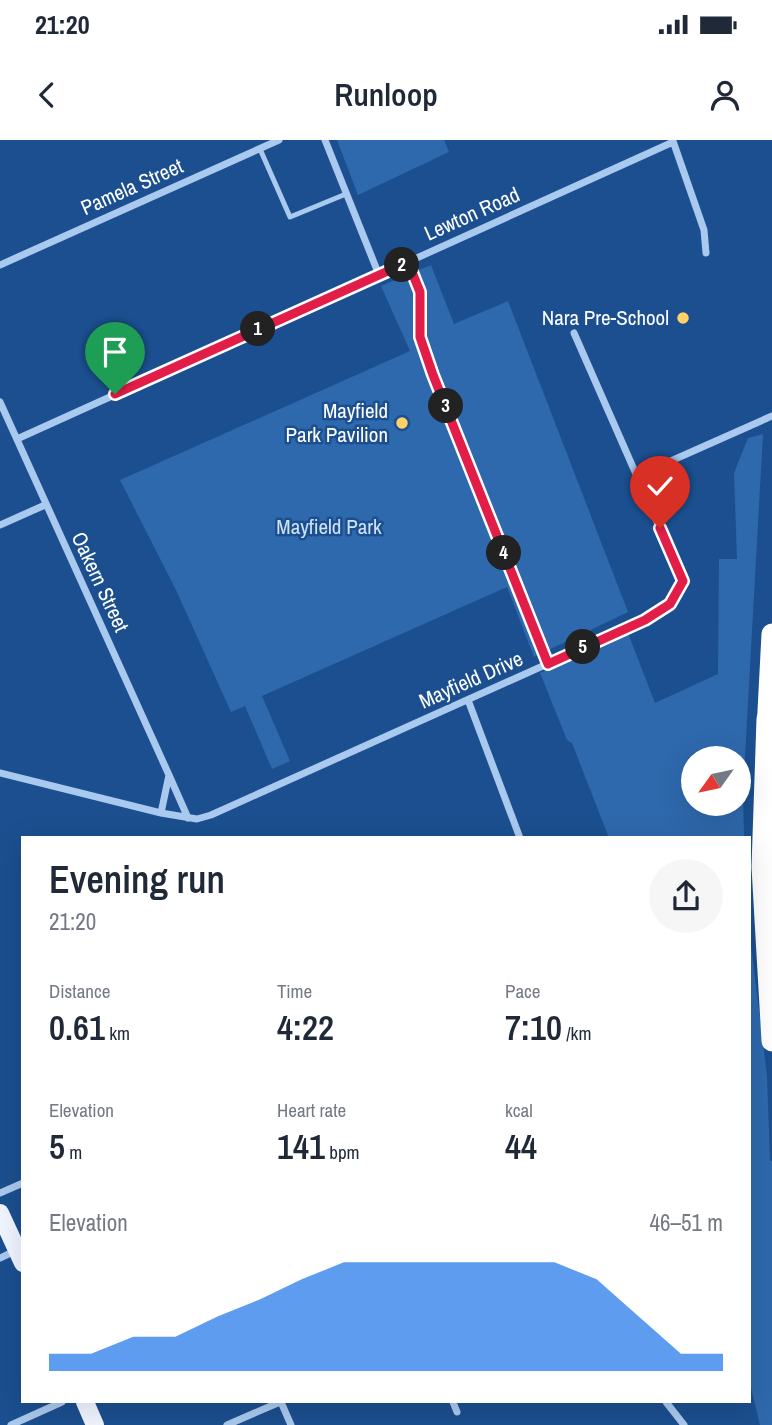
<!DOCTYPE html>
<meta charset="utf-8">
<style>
:root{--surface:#fff;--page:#f6f6f7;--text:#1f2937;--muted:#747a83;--accent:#1a73e8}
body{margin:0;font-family:"Archivo Narrow",sans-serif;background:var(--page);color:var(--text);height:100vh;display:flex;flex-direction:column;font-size:26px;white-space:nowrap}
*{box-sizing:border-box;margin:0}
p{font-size:23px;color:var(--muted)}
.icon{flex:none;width:38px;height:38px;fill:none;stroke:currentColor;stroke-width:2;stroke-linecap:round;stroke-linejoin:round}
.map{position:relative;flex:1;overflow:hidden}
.sheet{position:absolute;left:21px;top:696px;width:730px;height:567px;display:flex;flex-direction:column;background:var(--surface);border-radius:0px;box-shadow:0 7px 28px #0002}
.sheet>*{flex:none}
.needle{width:46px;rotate:237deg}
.controls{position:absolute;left:681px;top:606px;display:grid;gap:14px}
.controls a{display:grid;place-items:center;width:70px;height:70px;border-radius:50%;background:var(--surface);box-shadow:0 7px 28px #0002;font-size:35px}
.pin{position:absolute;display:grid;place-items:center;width:60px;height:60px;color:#fff;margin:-72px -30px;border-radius:50% 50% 50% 0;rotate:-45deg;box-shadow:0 0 7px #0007}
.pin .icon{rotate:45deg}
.km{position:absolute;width:35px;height:35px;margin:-18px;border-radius:50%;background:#222;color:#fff;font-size:19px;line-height:35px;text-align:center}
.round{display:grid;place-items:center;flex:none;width:74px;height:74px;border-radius:37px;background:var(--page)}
.summary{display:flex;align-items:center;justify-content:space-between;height:119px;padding:0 28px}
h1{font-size:38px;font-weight:600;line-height:52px}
.figures{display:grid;grid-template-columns:repeat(3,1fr);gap:10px;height:119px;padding:7px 28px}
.figures div{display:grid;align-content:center}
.figures b{font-size:35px;font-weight:600}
.figures small{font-size:19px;font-weight:400}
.figures p{font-size:19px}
.chart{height:196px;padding:14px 28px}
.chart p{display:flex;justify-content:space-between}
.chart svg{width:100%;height:126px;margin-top:7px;fill:var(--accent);opacity:.7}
.status{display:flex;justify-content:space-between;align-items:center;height:49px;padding:0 35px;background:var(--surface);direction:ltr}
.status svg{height:19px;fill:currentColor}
header{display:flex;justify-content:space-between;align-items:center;height:91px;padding:0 28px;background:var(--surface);font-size:32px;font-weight:600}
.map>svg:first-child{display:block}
.green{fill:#2e69ad;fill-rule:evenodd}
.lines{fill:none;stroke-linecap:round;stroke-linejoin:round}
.service{stroke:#a9c9ee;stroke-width:5}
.minor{stroke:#a9c9ee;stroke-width:7}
.primary{stroke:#f0f6ff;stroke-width:18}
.motorway{stroke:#fff;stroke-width:21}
.route-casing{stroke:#fff;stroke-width:14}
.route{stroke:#e11d48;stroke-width:9}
.poi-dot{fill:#ffd166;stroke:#1b4f8f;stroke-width:2.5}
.labels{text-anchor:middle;stroke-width:5;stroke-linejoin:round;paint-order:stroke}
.street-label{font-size:21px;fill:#fff;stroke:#1b4f8f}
.poi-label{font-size:21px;fill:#fff;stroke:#1b4f8f;text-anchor:end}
.park-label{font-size:21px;fill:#cfe3fa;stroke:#1b4f8f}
</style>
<div class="status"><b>21:20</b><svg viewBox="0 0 49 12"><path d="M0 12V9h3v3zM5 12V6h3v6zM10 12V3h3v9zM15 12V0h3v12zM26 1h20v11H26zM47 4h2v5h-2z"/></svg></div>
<header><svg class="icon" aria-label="back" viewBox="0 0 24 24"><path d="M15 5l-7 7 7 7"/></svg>Runloop<svg class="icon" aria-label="person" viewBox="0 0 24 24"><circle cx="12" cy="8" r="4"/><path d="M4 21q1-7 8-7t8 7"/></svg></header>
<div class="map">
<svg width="772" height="1285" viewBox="0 0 772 1285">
<rect width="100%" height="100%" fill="#1b4f8f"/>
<path class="green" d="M337 0H444L449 12 358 55Z
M431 125 454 184 508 161 628 472 534 517 507 447 262 556 290 621 272 629 245 566 231 572 176 450 120 340 410 211 381 146Z
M763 294 743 652 744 698H609L572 603 567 600 540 533 628 493 655 563 718 534 719 419H737L734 333 748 298ZM693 618H738V663H693Z
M749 789 767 936 770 1021H772V1285H760L749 1239Z"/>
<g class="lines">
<path class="service" d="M260 9 290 77 346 54
M481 356 548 524"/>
<path class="minor" d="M325 0 379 135
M673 1 704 90 706 113
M408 122 420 152V197L433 235 481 356
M0 125 279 0
M0 262 169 635
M17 299 673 2
M637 336 772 276
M0 385 45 365
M468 560 520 698
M0 633 161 673 197 679 211 675 645 480 669 464 683 441 574 193
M161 673 169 635 188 678
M0 1053 23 1043
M0 1118 15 1111
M281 1262 291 1285
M453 1262 457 1272
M666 1262 684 1285
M11 1285 62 1262
M227 1285 280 1262"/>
<path class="primary" d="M0 1073 23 1123
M85 1262 95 1285"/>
<path class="motorway" d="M767 579 762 727 772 901
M767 590 772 494"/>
</g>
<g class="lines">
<defs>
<path id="route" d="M115 254 408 122 420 152V197L433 235 548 524 645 480 670 464 683 441 660 388"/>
</defs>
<use href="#route" class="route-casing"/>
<use href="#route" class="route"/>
</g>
<g class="poi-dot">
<circle cx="683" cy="178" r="7"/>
<circle cx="402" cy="283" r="7"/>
</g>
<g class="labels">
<g class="street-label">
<text transform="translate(132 47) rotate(-24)" y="7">Pamela Street</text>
<text transform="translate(472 74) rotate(-24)" y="7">Lewton Road</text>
<text transform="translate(100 442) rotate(65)" y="7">Oakern Street</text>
<text transform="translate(471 540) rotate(-24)" y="7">Mayfield Drive</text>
</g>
<g class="poi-label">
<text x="669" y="185">Nara Pre-School</text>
<text x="388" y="278">Mayfield<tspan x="388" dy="24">Park Pavilion</tspan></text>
</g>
<g class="park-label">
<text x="329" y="394">Mayfield Park</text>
</g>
</g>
</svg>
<div class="controls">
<a><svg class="needle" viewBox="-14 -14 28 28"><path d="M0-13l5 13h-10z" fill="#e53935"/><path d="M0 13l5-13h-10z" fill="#747a83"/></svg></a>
</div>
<div class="pin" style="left:115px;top:254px;background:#1e9e55"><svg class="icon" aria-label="arrive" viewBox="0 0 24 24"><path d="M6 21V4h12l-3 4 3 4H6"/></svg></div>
<div class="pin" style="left:660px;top:388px;background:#d93025"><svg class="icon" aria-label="check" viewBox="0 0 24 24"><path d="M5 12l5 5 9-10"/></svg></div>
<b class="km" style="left:258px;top:189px">1</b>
<b class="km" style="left:402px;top:125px">2</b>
<b class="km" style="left:446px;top:266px">3</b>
<b class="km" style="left:504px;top:413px">4</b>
<b class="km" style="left:583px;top:507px">5</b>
<section class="sheet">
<div class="summary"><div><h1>Evening run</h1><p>21:20</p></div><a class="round"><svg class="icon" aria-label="share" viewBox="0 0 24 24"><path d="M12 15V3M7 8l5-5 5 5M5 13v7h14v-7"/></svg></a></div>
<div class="figures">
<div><p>Distance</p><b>0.61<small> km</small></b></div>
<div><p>Time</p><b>4:22</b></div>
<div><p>Pace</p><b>7:10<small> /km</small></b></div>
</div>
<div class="figures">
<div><p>Elevation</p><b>5<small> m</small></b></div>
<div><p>Heart rate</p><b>141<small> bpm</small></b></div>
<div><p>kcal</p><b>44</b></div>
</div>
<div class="chart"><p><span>Elevation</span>46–51 m</p>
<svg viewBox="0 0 160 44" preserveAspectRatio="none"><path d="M0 44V38L10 38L20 32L30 32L40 25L50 19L60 12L70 6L80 6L90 6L100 6L110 6L120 6L130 12L140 25L150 38L160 38V44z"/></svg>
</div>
</section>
</div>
